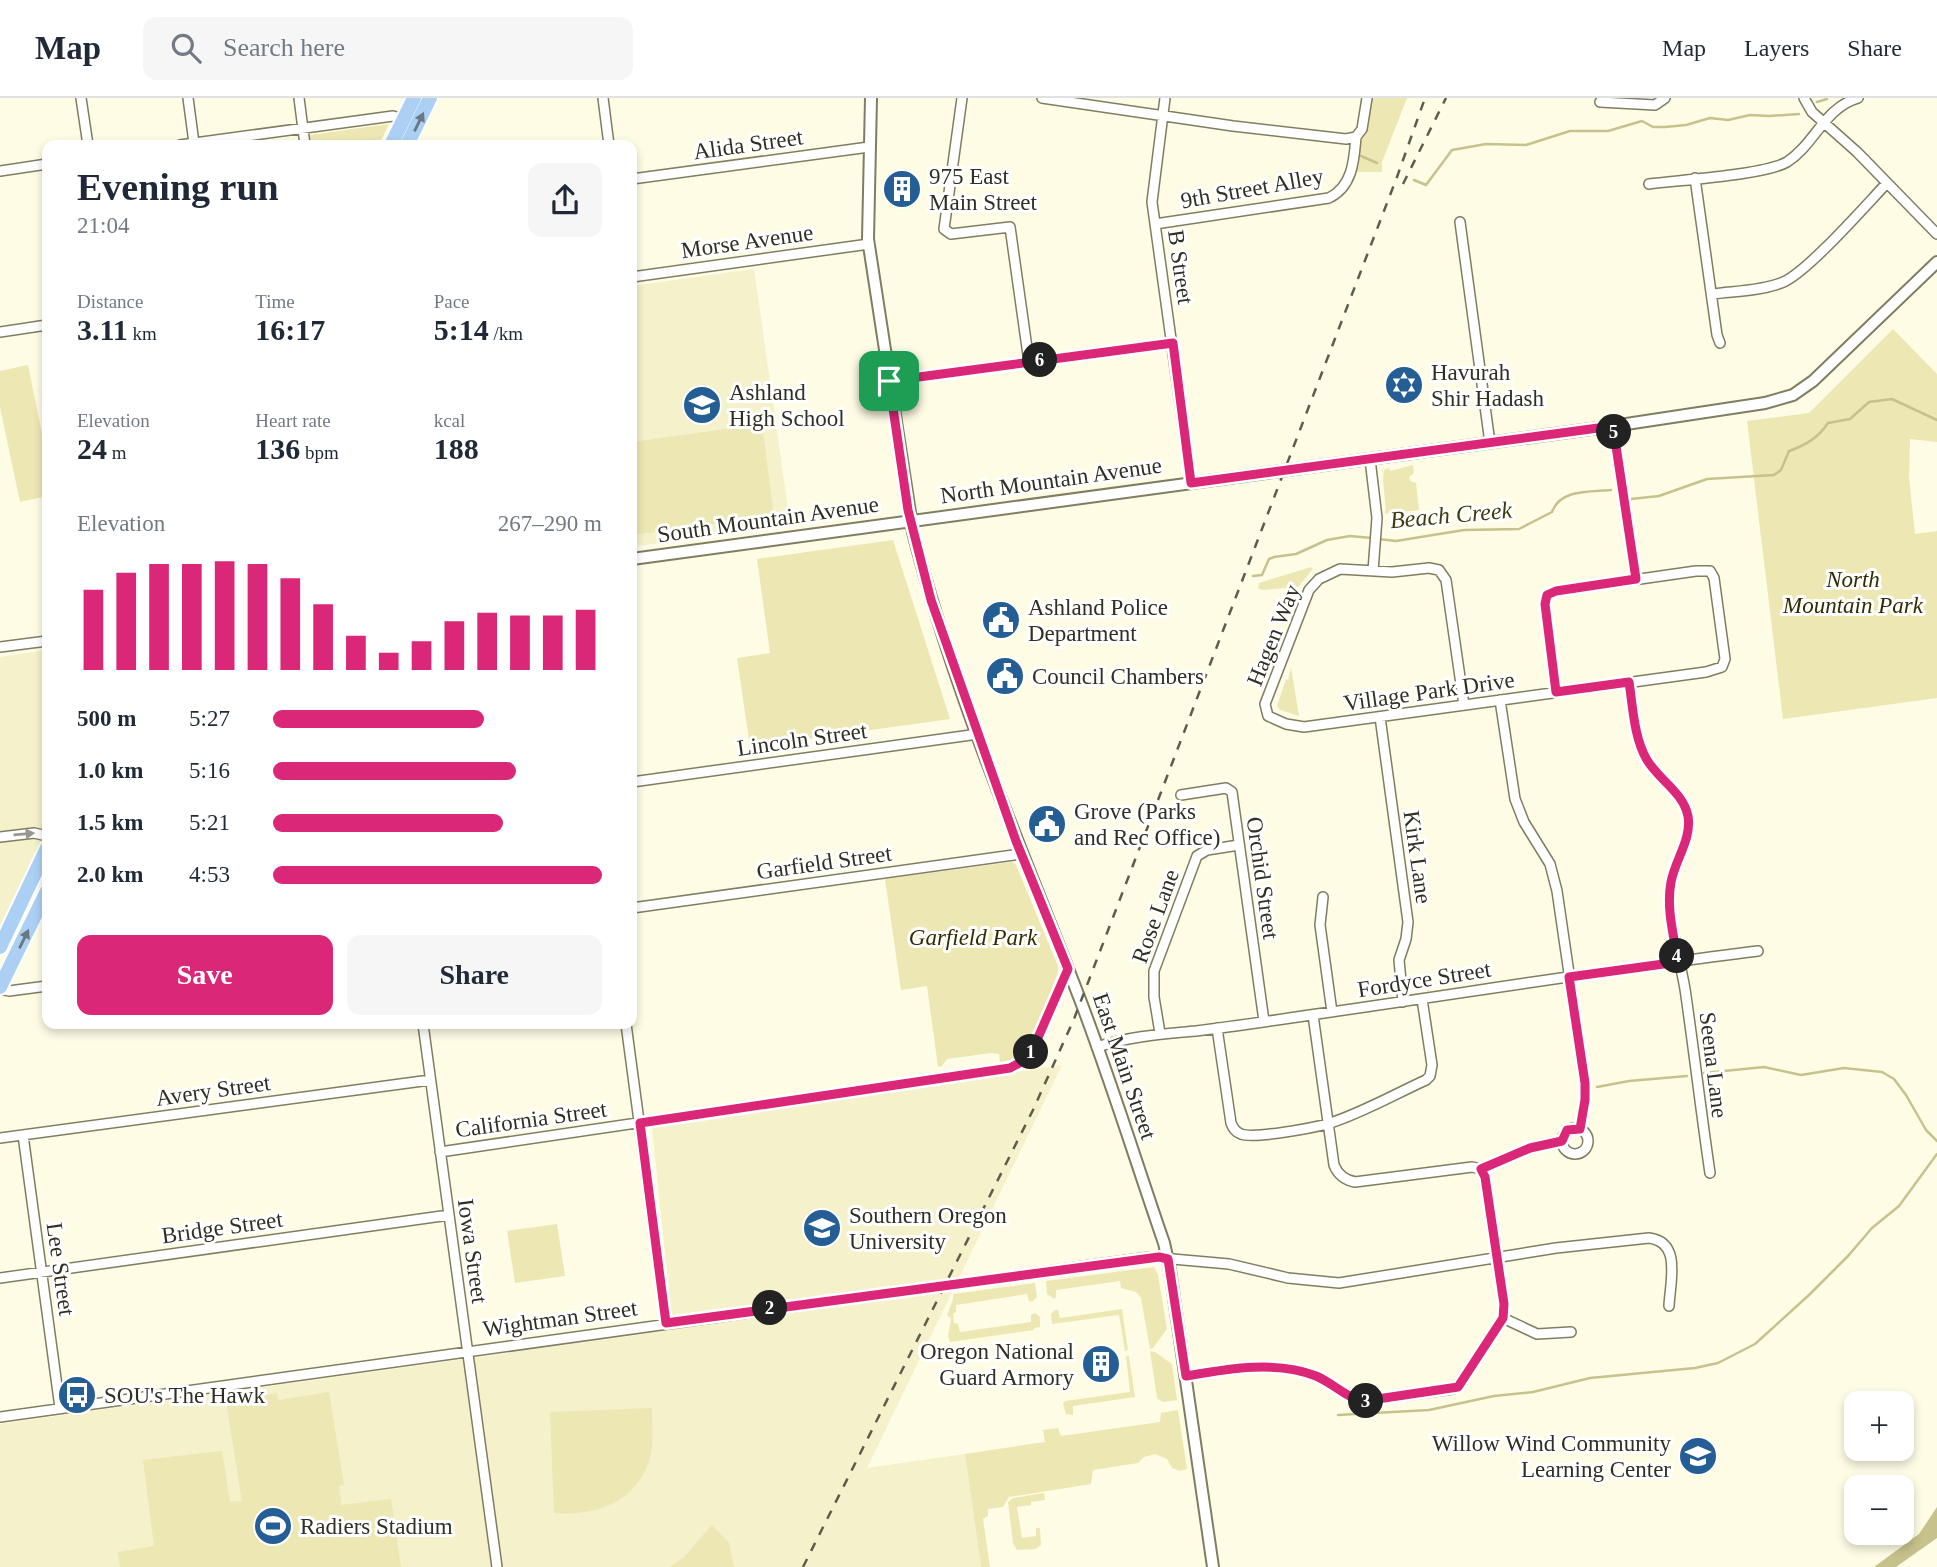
<!DOCTYPE html>
<meta charset="utf-8">
<style>
:root{--surface:#fff;--page:#f6f6f7;--text:#1f2937;--muted:#747a83;--line:#e0e1e3;--accent:#db2777}
body{margin:0;font-family:"Times New Roman",serif;background:var(--page);color:var(--text);height:100vh;display:flex;flex-direction:column;font-size:26px;white-space:nowrap}
*{box-sizing:border-box;margin:0}
p{font-size:23px;color:var(--muted)}
.icon{flex:none;width:38px;height:38px;fill:none;stroke:currentColor;stroke-width:2;stroke-linecap:round;stroke-linejoin:round}
.map{position:relative;flex:1;overflow:hidden}
.details{position:absolute;left:42px;top:42px;width:595px;height:889px;display:flex;flex-direction:column;background:var(--surface);border-radius:14px;box-shadow:0 4px 10px #0003}
.details>*{flex:none}
.tools{position:absolute;left:1844px;top:1293px;display:grid;gap:14px}
.tools a{display:grid;place-items:center;width:70px;height:70px;border-radius:14px;background:var(--surface);box-shadow:0 4px 10px #0003;font-size:35px}
.pin{position:absolute;display:grid;place-items:center;width:60px;height:60px;color:#fff;margin:-30px;border-radius:14px;box-shadow:0 4px 10px #0006}
.km{position:absolute;width:35px;height:35px;margin:-18px;border-radius:50%;background:#222;color:#fff;font-size:19px;line-height:35px;text-align:center}
.round{display:grid;place-items:center;flex:none;width:74px;height:74px;border-radius:14px;background:var(--page)}
.headline{display:flex;align-items:center;justify-content:space-between;height:119px;padding:0 35px}
h1{font-size:38px;font-weight:700;line-height:52px}
.metrics{display:grid;grid-template-columns:repeat(3,1fr);gap:10px;height:119px;padding:7px 35px}
.metrics div{display:grid;align-content:center}
.metrics b{font-size:30px;font-weight:700}
.metrics small{font-size:19px;font-weight:400}
.metrics p{font-size:19px}
.chart{height:196px;padding:14px 35px}
.chart p{display:flex;justify-content:space-between}
.chart svg{width:100%;height:126px;margin-top:7px;stroke:var(--accent);stroke-width:6}
.cta{display:flex;gap:14px;margin-top:auto;padding:14px 35px}
.cta a{flex:1;height:80px;border-radius:14px;background:var(--accent);color:#fff;font-size:28px;font-weight:700;line-height:80px;text-align:center}
.cta a+a{background:var(--page);color:var(--text)}
ul{padding:0 35px;list-style:none;font-size:23px}
li{display:grid;grid-template-columns:112px 84px 1fr;align-items:center;height:52px}
li i{height:18px;border-radius:9px;background:var(--accent)}
header{display:flex;align-items:center;gap:42px;box-sizing:border-box;height:98px;padding:0 35px;background:var(--surface);border-bottom:2px solid var(--line)}
header strong{font-size:33px}
nav{display:flex;gap:38px;margin-inline-start:auto;font-size:24px}
.search{width:490px;height:63px;background:var(--page);display:flex;align-items:center;gap:18px;box-sizing:border-box;padding:0 24px;border-radius:14px;color:var(--muted);font-size:26px}
.map>svg:first-child{display:block}
.built{fill:#f4f1cb}
.green{fill:#ede7b4}
.water{fill:#c7c28c}
.lines{fill:none;stroke-linecap:round;stroke-linejoin:round}
.stream{stroke:#c7c28c;stroke-width:2.5}
.minor-casing{stroke:#807d62;stroke-width:12}
.tertiary-casing{stroke:#807d62;stroke-width:14}
.primary-casing{stroke:#fff;stroke-width:18}
.minor{stroke:#fff;stroke-width:9}
.tertiary{stroke:#fff;stroke-width:10}
.primary{stroke:#acd0f4;stroke-width:14}
.rail{stroke:#5d5c4e;stroke-width:2.5;stroke-dasharray:9 9;stroke-linecap:butt}
.oneway{fill:#687782}
.oneway2{fill:#989792}
.route-casing{stroke:#fff;stroke-width:14}
.route{stroke:#db2777;stroke-width:9}
.labels{text-anchor:middle;stroke-width:6;stroke-linejoin:round;paint-order:stroke}
.street-label{font-size:23px;fill:#302f24;stroke:#fff}
.poi-label{font-size:23px;fill:#302f24;stroke:#fff;text-anchor:start}
.park-label{font-size:23px;font-style:italic;fill:#312c00;stroke:#fff}
.water-label{font-size:24px;font-style:italic;fill:#3f3b0f;stroke:#fff}
</style>
<header>
<strong>Map</strong>
<div class="search"><svg class="icon" aria-label="search" viewBox="0 0 24 24"><circle cx="10" cy="10" r="6"/><path d="M15 15l6 6"/></svg>Search here</div>
<nav><a>Map</a><a>Layers</a><a>Share</a></nav>
</header>
<div class="map">
<svg width="1937" height="1469" viewBox="0 0 1937 1469">
<rect width="100%" height="100%" fill="#fefce4"/>
<path class="built" d="M754 171 790 425 632 449V188Z
M47 552V733L0 828V559Z
M1062 967 867 1370 965 1356 981 1469H0V1326L673 1232 652 1029Z"/>
<path class="green" d="M1367 0H1407L1382 64V74H1356Z
M389 26 379 47H310L309 37Z
M1893 231 1937 276V344L1910 341 1909 379 1915 436 1937 433V600L1783 621 1747 323 1809 315Z
M28 267 47 360V398L20 404 0 309V273Z
M755 327 763 334 773 411 766 419 632 437V344Z
M1413 367 1414 375 1409 379 1410 383 1416 385 1419 412 1385 416C1387 402 1381 386 1384 372L1389 370 1390 373Z
M893 442 950 621 750 649 737 560 770 555 757 461Z
M1311 469 1313 471 1298 489 1262 492 1258 490 1259 485Z
M1291 569 1299 618 1280 612 1277 608 1286 581 1288 582Z
M1012 764 1016 767 1058 868V874L1031 946C1022 956 1014 963 1000 964L999 956 991 955 947 961 942 968 938 969 927 888 901 892 885 781Z
M557 1126 565 1178 515 1185 507 1133Z
M1154 1169 1158 1177 1167 1231 1153 1250 1150 1251 1141 1200 1136 1194 1121 1190 1120 1183 1056 1192V1199L1054 1201 1047 1196 1046 1183Z
M1035 1185 1037 1199 1032 1204 1029 1203 1027 1196 956 1207V1214L953 1216 954 1225 958 1226 960 1234 1031 1224V1217L1035 1215 1040 1219V1229L1034 1230V1232L950 1244 948 1238 951 1221 947 1217 953 1201V1196Z
M1122 1211 1128 1252 1125 1253 1119 1217 1052 1226 1051 1216 1055 1212H1058L1060 1220Z
M1150 1253 1155 1254 1172 1266 1177 1302 1163 1304 1157 1300Z
M1126 1258H1129L1135 1299 1073 1308V1317L1066 1316 1063 1306 1065 1303 1130 1294Z
M329 1294 344 1387 339 1388 341 1407 391 1401 401 1469H120L118 1454 154 1448 143 1362 222 1353 230 1404 242 1403 226 1304 277 1295 278 1302Z
M652 1310C652 1323 653 1336 652 1349 645 1400 600 1419 554 1415L550 1314Z
M1178 1312 1187 1371 1180 1373 1172 1370 1167 1361 1155 1356 1144 1359 1138 1365 1093 1372 1091 1386 1009 1399 1003 1409 988 1411V1418L983 1421 990 1469H981L965 1356 1045 1344 1043 1332 1058 1330 1061 1338 1160 1324 1161 1315Z
M1044 1395 1045 1402 1031 1404V1407L1017 1409 1022 1440 1036 1438V1430H1040L1041 1447 1036 1451 1017 1452 1013 1445 1008 1404 1013 1400Z
M712 1427 729 1445 734 1469H670L683 1460Z"/>
<path class="water" d="M1937 1409V1440L1896 1469H1874L1919 1436Z"/>
<g class="lines">
<path class="stream" d="M1817 4 1827 1
M1361 58 1377 65
M1414 82 1426 87 1452 52 1486 46 1526 47 1570 33H1608L1642 23 1653 29H1665L1686 27 1710 20 1728 22 1750 17 1769 18 1799 16
M1631 401 1659 398 1707 381 1774 377 1781 372 1789 353C1806 347 1818 340 1828 325L1850 321 1869 304 1892 301 1937 322
M1378 441 1396 443 1464 432 1519 431 1552 414C1560 391 1590 394 1611 392
M1253 478 1262 477 1269 461 1274 459 1296 456 1327 442 1350 438 1372 440
M1704 975 1764 969 1801 977 1844 970 1882 974 1894 981 1906 997 1926 1032 1937 1043
M1597 989 1629 983 1687 978
M1338 1317 1429 1312 1494 1298 1533 1294 1590 1280 1695 1270 1718 1265 1755 1246 1809 1197 1848 1158 1872 1130 1899 1108 1937 1056"/>
<defs>
<path id="minor" d="M81 0 88 47
M188 0 194 45
M299 0 305 47
M603 0 609 47
M962 0 944 131 951 136 1010 129 1029 264
M1042 0 1233 28 1346 41 1356 39
M1165 0 1152 104 1191 385
M1804 0 1812 14 1857 54 1937 136
M1600 4 1655 7 1665 0
M1356 39 1362 31 1367 0
M180 47 393 18 404 21
M0 73 47 66
M1695 80 1717 237 1720 245
M632 81 869 49
M1649 86C1679 82 1765 77 1787 64 1815 46 1824 10 1858 0
M1460 124 1490 345
M1155 126 1329 100C1353 88 1354 62 1356 39
M632 179 869 146
M1712 196C1734 193 1760 193 1781 185 1805 177 1866 107 1887 85
M0 234 47 227
M889 283 1173 245
M1613 328 1636 481
M1370 361 1377 420 1373 473
M0 549 47 543
M1629 584C1633 610 1634 639 1647 661 1659 683 1685 695 1688 721 1691 748 1668 772 1669 803 1671 833 1680 862 1685 891 1694 953 1701 1014 1710 1075
M1500 602 1515 701 1524 724 1550 766 1557 793 1585 985V1002L1580 1031
M1464 607 1446 482 1439 472 1429 470 1392 474 1340 471 1319 481 1309 492 1265 606 1268 618 1286 626 1304 629 1706 574 1722 569 1725 561 1714 480 1710 473H1696L1556 493 1547 497 1545 506 1556 594
M1380 619 1408 824 1406 841 1399 862 1403 904
M632 684 978 636
M1181 697 1226 690 1232 694 1264 923
M0 739 34 735 47 738
M1323 799 1320 827 1332 914
M632 810 1021 756
M0 891 9 893 47 888
M423 926 497 1469
M626 926 666 1225
M1217 930 1231 1025C1233 1030 1235 1034 1241 1036 1254 1041 1312 1030 1327 1026 1358 1017 1395 996 1426 982L1430 978 1432 967 1422 901
M1160 935 1154 899V873L1197 758 1207 752 1239 747
M1097 949C1130 938 1163 936 1196 933 1237 928 1277 922 1317 916 1464 895 1611 871 1758 853
M1562 1043a13 13 0 1 1 26 0a13 13 0 1 1-26 0Z
M23 1037 60 1310
M0 1040 430 982
M440 1054 1010 970 1023 963 1033 951 1068 871
M1481 1071 1530 1050 1562 1043
M0 1180 449 1117
M1503 1220 1537 1236 1571 1234
M1186 1278C1227 1272 1275 1262 1316 1278 1333 1285 1346 1300 1364 1303L1453 1291 1462 1284 1503 1220 1504 1206 1485 1078 1481 1071 1472 1069 1355 1084C1345 1082 1338 1077 1334 1067L1313 917
M0 1319 1150 1159 1229 1166 1288 1180 1339 1185 1556 1150 1649 1140C1682 1144 1670 1184 1669 1208"/>
<path id="tertiary" d="M871 0 868 141 913 434C954 596 1021 749 1081 904 1111 983 1136 1064 1164 1145L1170 1172 1213 1469
M632 461 1613 328 1765 305 1793 297 1813 283 1937 164"/>
<path id="primary" d="M391 47 414 0
M407 47 430 0
M0 849 47 750
M0 889 47 793"/>
</defs>
<use href="#minor" class="minor-casing"/>
<use href="#tertiary" class="tertiary-casing"/>
<use href="#primary" class="primary-casing"/>
<use href="#minor" class="minor"/>
<use href="#tertiary" class="tertiary"/>
<use href="#primary" class="primary"/>
<path class="rail" d="M1403 86 1446 0
M803 1469 1033 1012 1074 921 1397 79 1425 0"/>
</g>
<defs><path id="oneway-solid" d="M-6-.8H1V-3.2L6.5 0L1 3.2V.8H-6Z" transform="scale(1.75)"/></defs>
<g class="oneway">
<use href="#oneway-solid" transform="translate(419 24) rotate(-64)"/>
<use href="#oneway-solid" transform="translate(24 841) rotate(-64)"/>
</g>
<use class="oneway2" href="#oneway-solid" transform="translate(24 736) rotate(-5)"/>
<g class="lines">
<defs>
<path id="route" d="M1173 245 1191 385 1613 328 1636 481 1556 493 1547 497 1545 506 1556 594 1629 584C1633 610 1634 640 1647 662 1659 682 1683 694 1688 718 1692 741 1675 762 1671 784 1666 811 1674 838 1678 864L1569 879 1585 985V1002L1580 1031 1567 1032 1562 1043 1530 1050 1481 1071 1485 1079 1504 1206 1503 1220 1458 1289 1364 1303C1346 1300 1333 1285 1316 1278 1276 1262 1227 1271 1186 1278L1168 1161 1159 1159 666 1225 640 1025 1010 970 1023 963 1033 951 1068 871 1016 743 931 502 908 412 889 283Z"/>
</defs>
<use href="#route" class="route-casing"/>
<use href="#route" class="route"/>
</g>
<defs>
<symbol id="building-disc" viewBox="-11 -11 22 22"><circle r="9.5" fill="#245e95" stroke="#fff"/><path d="M-4-6H4V6H1V3H-1V6H-4ZM-2.5-4.3h1.7v1.8h-1.7ZM.8-4.3h1.7v1.8H.8ZM-2.5-1h1.7V.8h-1.7ZM.8-1h1.7V.8H.8Z" fill="#fff"/></symbol>
<symbol id="synagogue-disc" viewBox="-11 -11 22 22"><circle r="9.5" fill="#245e95" stroke="#fff"/><path d="M0-6.5L5.6 3.2H-5.6ZM0 6.5L5.6-3.2H-5.6Z" fill="#fff"/></symbol>
<symbol id="school-disc" viewBox="-11 -11 22 22"><circle r="9.5" fill="#245e95" stroke="#fff"/><path d="M0-5L7-2L0 1L-7-2ZM-4 1L0 2.5L4 1V4Q0 6-4 4Z" fill="#fff"/></symbol>
<symbol id="civic-disc" viewBox="-11 -11 22 22"><circle r="9.5" fill="#245e95" stroke="#fff"/><path d="M-.6-6.5H3V-4.5H.6V-3L4-1V1h2V6H-6V1h2V-1L-.6-3ZM-1.2 2.5V6h2.4V2.5Z" fill="#fff"/></symbol>
<symbol id="university-disc" viewBox="-11 -11 22 22"><circle r="9.5" fill="#245e95" stroke="#fff"/><path d="M0-5L7-2L0 1L-7-2ZM-4 1L0 2.5L4 1V4Q0 6-4 4Z" fill="#fff"/></symbol>
<symbol id="bus-disc" viewBox="-11 -11 22 22"><circle r="9.5" fill="#245e95" stroke="#fff"/><path d="M-5-6H5V4H4V6H2V4H-2V6H-4V4H-5ZM-3.5-4V0h7V-4ZM-3.5 1.2v1.5H-2V1.2ZM2 1.2v1.5H3.5V1.2Z" fill="#fff"/></symbol>
<symbol id="stadium-disc" viewBox="-11 -11 22 22"><circle r="9.5" fill="#245e95" stroke="#fff"/><path d="M0-5a6.5 5 0 1 0 0 10a6.5 5 0 1 0 0-10ZM-3.5-1.8h7v3.6h-7Z" fill="#fff"/></symbol>
</defs>
<g fill-rule="evenodd">
<use href="#building-disc" x="880" y="69" width="44" height="44"/>
<use href="#synagogue-disc" x="1382" y="265" width="44" height="44"/>
<use href="#school-disc" x="680" y="285" width="44" height="44"/>
<use href="#civic-disc" x="979" y="500" width="44" height="44"/>
<use href="#civic-disc" x="983" y="556" width="44" height="44"/>
<use href="#civic-disc" x="1025" y="704" width="44" height="44"/>
<use href="#university-disc" x="800" y="1108" width="44" height="44"/>
<use href="#building-disc" x="1079" y="1244" width="44" height="44"/>
<use href="#bus-disc" x="55" y="1275" width="44" height="44"/>
<use href="#school-disc" x="1676" y="1336" width="44" height="44"/>
<use href="#stadium-disc" x="251" y="1406" width="44" height="44"/>
</g>
<g class="labels">
<g class="street-label">
<text transform="translate(748 46) rotate(-8)" y="8">Alida Street</text>
<text transform="translate(1252 90) rotate(-10)" y="8">9th Street Alley</text>
<text transform="translate(747 143) rotate(-8)" y="8">Morse Avenue</text>
<text transform="translate(1181 169) rotate(82)" y="8">B Street</text>
<text transform="translate(1051 382) rotate(-8)" y="8">North Mountain Avenue</text>
<text transform="translate(768 421) rotate(-8)" y="8">South Mountain Avenue</text>
<text transform="translate(1273 537) rotate(-68)" y="8">Hagen Way</text>
<text transform="translate(1429 593) rotate(-8)" y="8">Village Park Drive</text>
<text transform="translate(802 641) rotate(-8)" y="8">Lincoln Street</text>
<text transform="translate(1418 759) rotate(82)" y="8">Kirk Lane</text>
<text transform="translate(824 764) rotate(-8)" y="8">Garfield Street</text>
<text transform="translate(1263 780) rotate(82)" y="8">Orchid Street</text>
<text transform="translate(1155 818) rotate(-70)" y="8">Rose Lane</text>
<text transform="translate(1424 881) rotate(-9)" y="8">Fordyce Street</text>
<text transform="translate(1714 967) rotate(83)" y="8">Seena Lane</text>
<text transform="translate(1125 968) rotate(71)" y="8">East Main Street</text>
<text transform="translate(213 992) rotate(-8)" y="8">Avery Street</text>
<text transform="translate(531 1021) rotate(-8)" y="8">California Street</text>
<text transform="translate(222 1129) rotate(-8)" y="8">Bridge Street</text>
<text transform="translate(473 1153) rotate(82)" y="8">Iowa Street</text>
<text transform="translate(61 1171) rotate(82)" y="8">Lee Street</text>
<text transform="translate(560 1220) rotate(-8)" y="8">Wightman Street</text>
</g>
<g class="poi-label">
<text x="929" y="86">975 East<tspan x="929" dy="26">Main Street</tspan></text>
<text x="1431" y="282">Havurah<tspan x="1431" dy="26">Shir Hadash</tspan></text>
<text x="729" y="302">Ashland<tspan x="729" dy="26">High School</tspan></text>
<text x="1028" y="517">Ashland Police<tspan x="1028" dy="26">Department</tspan></text>
<text x="1032" y="586">Council Chambers</text>
<text x="1074" y="721">Grove (Parks<tspan x="1074" dy="26">and Rec Office)</tspan></text>
<text x="849" y="1125">Southern Oregon<tspan x="849" dy="26">University</tspan></text>
<text x="1074" y="1261" text-anchor="end">Oregon National<tspan x="1074" dy="26">Guard Armory</tspan></text>
<text x="104" y="1305">SOU's The Hawk</text>
<text x="1671" y="1353" text-anchor="end">Willow Wind Community<tspan x="1671" dy="26">Learning Center</tspan></text>
<text x="300" y="1436">Radiers Stadium</text>
</g>
<g class="park-label">
<text x="1853" y="489">North<tspan x="1853" dy="26">Mountain Park</tspan></text>
<text x="973" y="847">Garfield Park</text>
</g>
<g class="water-label">
<text transform="translate(1451 417) rotate(-5)" y="8">Beach Creek</text>
</g>
</g>
</svg>
<div class="tools">
<a>+</a>
<a>−</a>
</div>
<div class="pin" style="left:889px;top:283px;background:#1e9e55"><svg class="icon" aria-label="arrive" viewBox="0 0 24 24"><path d="M6 21V4h12l-3 4 3 4H6"/></svg></div>
<b class="km" style="left:1031px;top:954px">1</b>
<b class="km" style="left:770px;top:1210px">2</b>
<b class="km" style="left:1366px;top:1303px">3</b>
<b class="km" style="left:1677px;top:858px">4</b>
<b class="km" style="left:1614px;top:334px">5</b>
<b class="km" style="left:1040px;top:262px">6</b>
<section class="details">
<div class="headline"><div><h1>Evening run</h1><p>21:04</p></div><a class="round"><svg class="icon" aria-label="share" viewBox="0 0 24 24"><path d="M12 15V3M7 8l5-5 5 5M5 13v7h14v-7"/></svg></a></div>
<div class="metrics">
<div><p>Distance</p><b>3.11<small> km</small></b></div>
<div><p>Time</p><b>16:17</b></div>
<div><p>Pace</p><b>5:14<small> /km</small></b></div>
</div>
<div class="metrics">
<div><p>Elevation</p><b>24<small> m</small></b></div>
<div><p>Heart rate</p><b>136<small> bpm</small></b></div>
<div><p>kcal</p><b>188</b></div>
</div>
<div class="chart"><p><span>Elevation</span>267–290 m</p>
<svg viewBox="0 0 160 44" preserveAspectRatio="none"><path d="M5 44V16M15 44V10M25 44V7M35 44V7M45 44V6M55 44V7M65 44V12M75 44V21M85 44V32M95 44V38M105 44V34M115 44V27M125 44V24M135 44V25M145 44V25M155 44V23"/></svg>
</div>
<ul>
<li><b>500 m</b>5:27<i style="width:64%"></i></li>
<li><b>1.0 km</b>5:16<i style="width:74%"></i></li>
<li><b>1.5 km</b>5:21<i style="width:70%"></i></li>
<li><b>2.0 km</b>4:53<i style="width:100%"></i></li>
</ul>
<div class="cta"><a>Save</a><a>Share</a></div>
</section>
</div>
